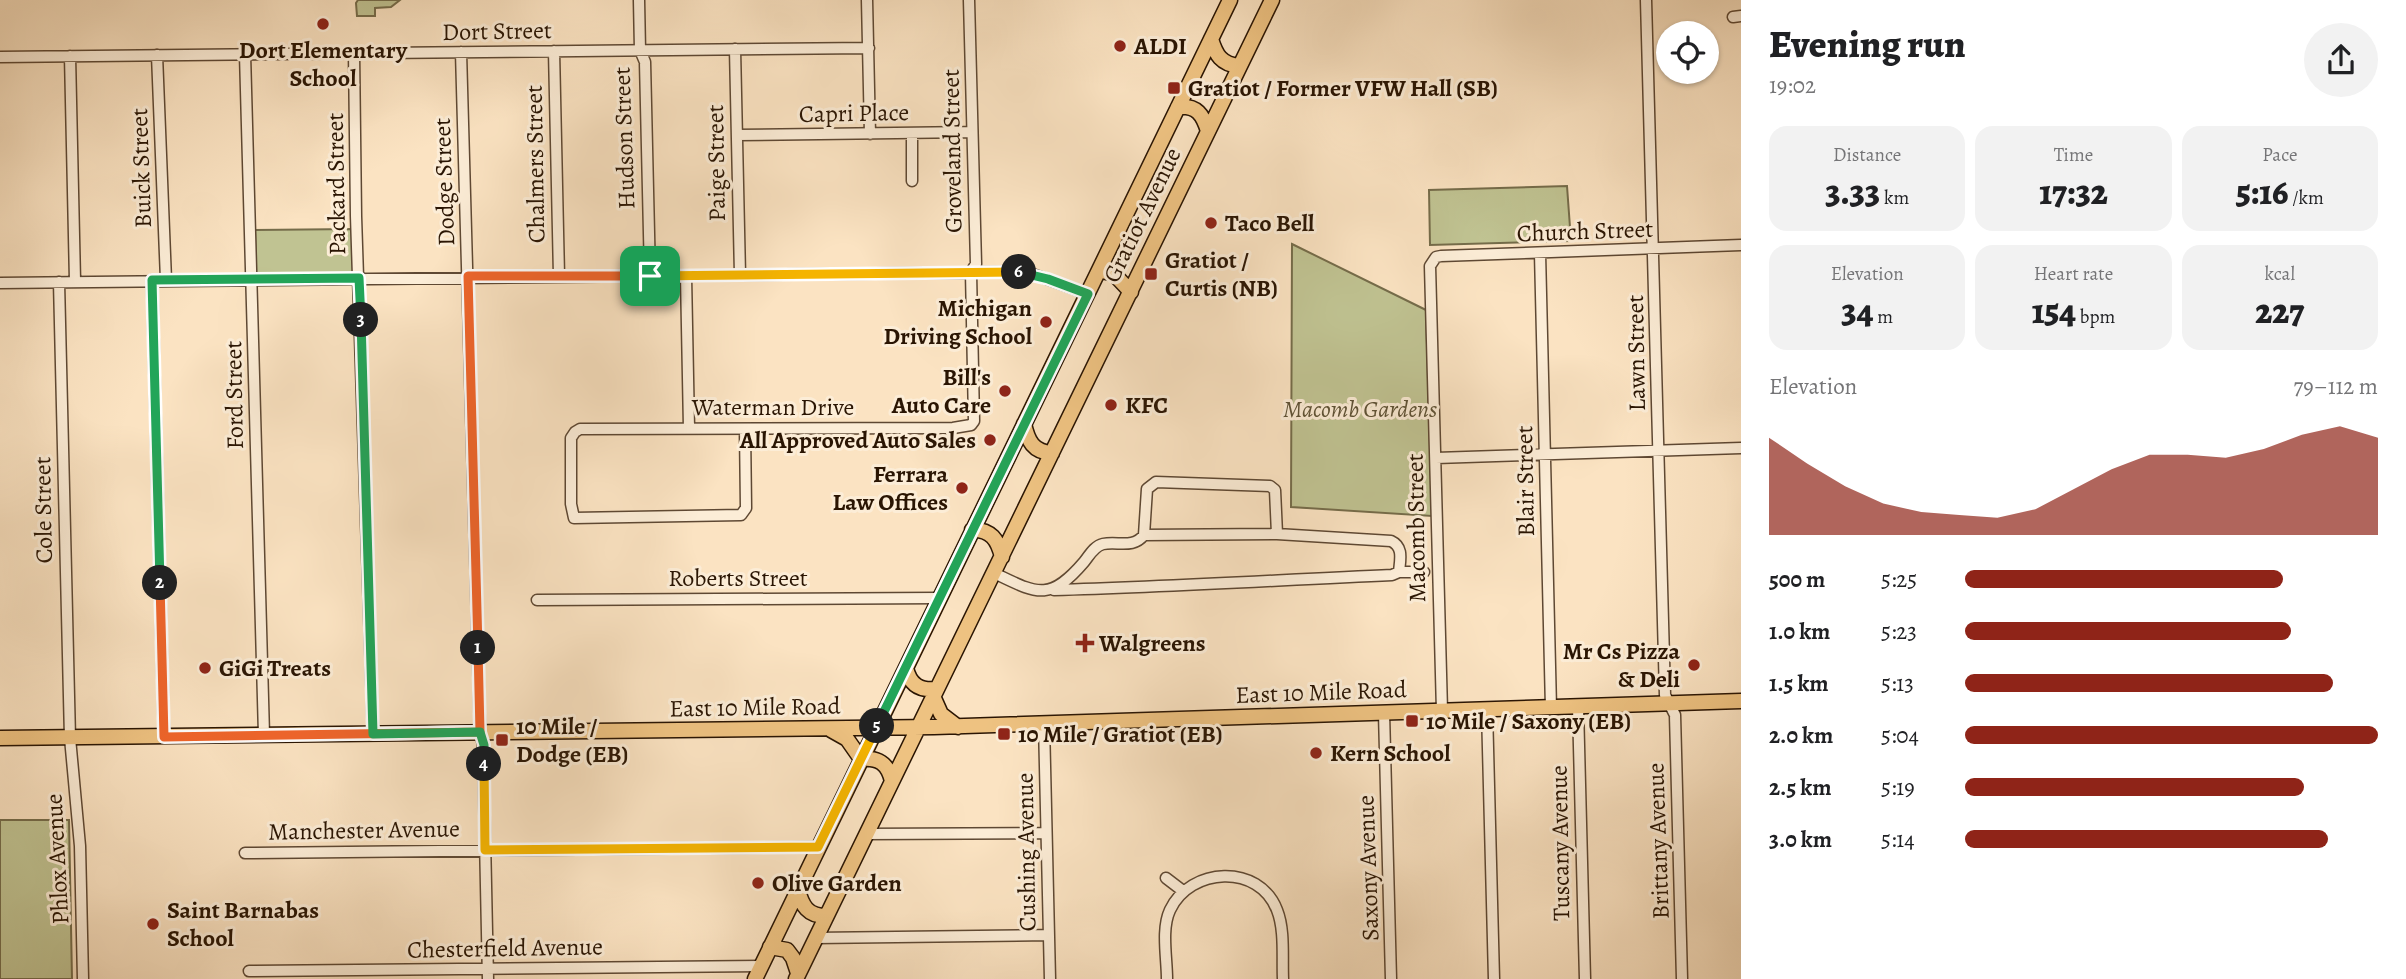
<!DOCTYPE html>
<meta charset="utf-8">
<style>
:root{--surface:#fff;--page:#f2f2f2;--text:#202124;--muted:#757577;--accent:#8f2418}
body{margin:0;font-family:Alegreya,serif;background:var(--page);color:var(--text);height:100vh;display:flex;flex-direction:column;font-size:26px;white-space:nowrap}
*{box-sizing:border-box;margin:0}
p{font-size:23px;color:var(--muted)}
.icon{flex:none;width:38px;height:38px;fill:none;stroke:currentColor;stroke-width:2;stroke-linecap:round;stroke-linejoin:round}
.map{position:relative;flex:1;overflow:hidden}
.sheet{display:flex;flex-direction:column;background:var(--surface);width:665px}
.sheet>*{flex:none}
.buttons{position:absolute;left:1656px;top:21px;display:grid;gap:14px}
.buttons a{display:grid;place-items:center;width:63px;height:63px;border-radius:50%;background:var(--surface);box-shadow:0 2px 5px #0004;font-size:35px}
.pin{position:absolute;display:grid;place-items:center;width:60px;height:60px;color:#fff;margin:-30px;border-radius:14px;box-shadow:0 4px 10px #0006}
.km{position:absolute;width:35px;height:35px;margin:-18px;border-radius:50%;background:#222;color:#fff;font-size:19px;line-height:35px;text-align:center}
.round{display:grid;place-items:center;flex:none;width:74px;height:74px;border-radius:37px;background:var(--page)}
.head{display:flex;align-items:center;justify-content:space-between;height:119px;padding:0 28px}
h1{font-size:38px;font-weight:800;line-height:52px}
.stats{display:grid;grid-template-columns:repeat(3,1fr);gap:10px;height:119px;padding:7px 28px}
.stats div{display:grid;align-content:center;border-radius:18px;background:var(--page);text-align:center}
.stats b{font-size:35px;font-weight:800}
.stats small{font-size:19px;font-weight:400}
.stats p{font-size:19px}
.chart{height:196px;padding:14px 28px}
.chart p{display:flex;justify-content:space-between}
.chart svg{width:100%;height:126px;margin-top:7px;fill:var(--accent);opacity:.7}
ul{padding:0 28px;list-style:none;font-size:23px}
li{display:grid;grid-template-columns:112px 84px 1fr;align-items:center;height:52px}
li i{height:18px;border-radius:9px;background:var(--accent)}
main{display:flex;flex:1;min-height:0}
.map>svg:first-child{display:block}
.green{fill:#c0c392;stroke:#756c4a;stroke-width:2}
.lines{fill:none;stroke-linecap:round;stroke-linejoin:round}
.minor-casing{stroke:#5e4833;stroke-width:13}
.major-casing{stroke:#2a1503;stroke-width:17}
.minor{stroke:#fcedd7;stroke-width:10}
.major{stroke:#eec281;stroke-width:14}
.split-1-casing{stroke:#fff;stroke-width:14}
.split-2-casing{stroke:#fff;stroke-width:14}
.split-3-casing{stroke:#fff;stroke-width:14}
.split-4-casing{stroke:#fff;stroke-width:14}
.split-5-casing{stroke:#fff;stroke-width:14}
.split-6-casing{stroke:#fff;stroke-width:14}
.split-7-casing{stroke:#fff;stroke-width:14}
.split-1{stroke:#f0652b;stroke-width:9}
.split-2{stroke:#f0652b;stroke-width:9}
.split-3{stroke:#22a559;stroke-width:9}
.split-4{stroke:#22a559;stroke-width:9}
.split-5{stroke:#f5b400;stroke-width:9}
.split-6{stroke:#22a559;stroke-width:9}
.split-7{stroke:#f5b400;stroke-width:9}
.poi-dot{fill:#8f2418;stroke:#fcedd7;stroke-width:2.5}
.labels{text-anchor:middle;stroke-width:6;stroke-linejoin:round;paint-order:stroke}
.street-label{font-size:24px;fill:#2a1503;stroke:#fcedd7}
.poi-label{font-size:24px;font-weight:bold;fill:#2a1503;stroke:#fcedd7;text-anchor:start}
.park-label{font-size:24px;font-style:italic;fill:#5e5235;stroke:#fcedd7}
</style>
<main>
<div class="map">
<svg width="1741" height="979" viewBox="0 0 1741 979">
<rect width="100%" height="100%" fill="#fbe3c2"/>
<filter id="stains"><feTurbulence type="fractalNoise" baseFrequency=".00286" numOctaves="4"/><feColorMatrix values="0 0 0 0 .2 0 0 0 0 .09 0 0 0 0 .02 0 0 0 .5 -.17"/></filter>
<radialGradient id="worn" r=".72"><stop offset=".6" stop-color="#630" stop-opacity="0"/><stop offset="1" stop-color="#630" stop-opacity=".3"/></radialGradient>
<path class="green" d="M358 0H400L391 7 375 8V16H357L356 3Z
M1567 186 1571 241 1430 245 1429 190Z
M354 229 355 273 256 274 255 230Z
M1292 244 1426 310 1432 516 1291 507Z
M0 820H69L72 979H0Z"/>
<g class="lines">
<defs>
<path id="minor" d="M639 0 640 50 645 62 650 276
M867 0 870 134
M1646 0 1665 695 1675 715 1682 979
M1733 17 1741 16
M735 49 740 275
M554 51 559 276
M461 52 480 731 483 745 488 979
M354 53 356 216 373 734
M245 54 264 735
M157 55 166 280
M70 56 75 281
M0 57 869 48
M912 133V181
M737 135 972 132
M1540 253 1551 708
M686 276 689 428
M152 280 164 737
M59 282 70 738 80 846 83 979
M0 283 1010 272 1030 273 1088 294
M745 429 746 508 741 515 574 518 571 504V438L575 432 580 429 953 428 971 425 974 421 971 272 976 264 969 0
M1436 458 1741 448
M1144 535 1147 489 1156 482 1270 486 1275 490 1277 534
M994 573C1036 593 1049 603 1084 562 1089 556 1094 546 1103 544 1118 541 1133 549 1144 535L1277 534 1391 541C1404 547 1400 560 1399 572
M1054 590C1166 587 1279 580 1392 575L1399 572H1424
M537 600 939 598
M1578 707 1585 979
M1487 710 1494 979
M1442 711 1430 266 1436 257 1441 256 1741 245
M1384 713 1391 979
M1044 724 1050 979
M866 834 1046 833
M245 853 818 847
M1166 878 1183 891
M815 938 1049 935
M249 971 761 966
M1167 979C1167 958 1161 929 1170 910 1190 867 1259 863 1277 910 1285 930 1282 957 1283 979"/>
<path id="major" d="M1211 39C1216 55 1221 64 1239 66
M1178 107C1197 105 1203 115 1208 131
M1099 270 1114 274 1131 292
M1024 424C1028 441 1033 452 1052 453
M972 530C991 529 998 540 1002 557
M906 668C910 685 920 691 937 689
M933 696 941 714 958 727
M831 730 847 739 861 759
M0 738 934 727 1741 701
M861 759C879 757 888 764 892 781
M798 890C802 906 808 916 826 916
M770 947 787 950 793 958 798 973
M755 979 1230 0
M796 979 1272 0"/>
</defs>
<use href="#minor" class="minor-casing"/>
<use href="#major" class="major-casing"/>
<use href="#minor" class="minor"/>
<use href="#major" class="major"/>
</g>
<g class="lines">
<defs>
<path id="split-1" d="M478 648 468 276H650"/>
<path id="split-2" d="M160 583 164 737 480 732 478 648"/>
<path id="split-3" d="M160 583 152 280 359 278 361 320"/>
<path id="split-4" d="M361 320 373 734 480 732 484 745V764"/>
<path id="split-5" d="M484 764 485 850 818 847 877 726"/>
<path id="split-6" d="M877 726 1088 294 1048 279 1019 272"/>
<path id="split-7" d="M650 276 1019 272"/>
</defs>
<use href="#split-1" class="split-1-casing"/>
<use href="#split-2" class="split-2-casing"/>
<use href="#split-3" class="split-3-casing"/>
<use href="#split-4" class="split-4-casing"/>
<use href="#split-5" class="split-5-casing"/>
<use href="#split-6" class="split-6-casing"/>
<use href="#split-7" class="split-7-casing"/>
<use href="#split-1" class="split-1"/>
<use href="#split-2" class="split-2"/>
<use href="#split-3" class="split-3"/>
<use href="#split-4" class="split-4"/>
<use href="#split-5" class="split-5"/>
<use href="#split-6" class="split-6"/>
<use href="#split-7" class="split-7"/>
</g>
<g class="poi-dot">
<circle cx="323" cy="24" r="7"/>
<circle cx="1120" cy="46" r="7"/>
<rect x="1167" y="81" width="14" height="14" rx="3.5"/>
<circle cx="1211" cy="223" r="7"/>
<rect x="1144" y="267" width="14" height="14" rx="3.5"/>
<circle cx="1046" cy="322" r="7"/>
<circle cx="1005" cy="391" r="7"/>
<circle cx="1111" cy="405" r="7"/>
<circle cx="990" cy="440" r="7"/>
<circle cx="962" cy="488" r="7"/>
<path d="M1081.5 632.5h7v7h7v7h-7v7h-7v-7h-7v-7h7z"/>
<circle cx="1694" cy="665" r="7"/>
<circle cx="205" cy="668" r="7"/>
<rect x="1405" y="714" width="14" height="14" rx="3.5"/>
<rect x="997" y="727" width="14" height="14" rx="3.5"/>
<rect x="495" y="733" width="14" height="14" rx="3.5"/>
<circle cx="1316" cy="753" r="7"/>
<circle cx="758" cy="883" r="7"/>
<circle cx="153" cy="924" r="7"/>
</g>
<g class="labels">
<g class="street-label">
<text transform="translate(497 31) rotate(-1)" y="8">Dort Street</text>
<text transform="translate(854 113) rotate(-1)" y="8">Capri Place</text>
<text transform="translate(624 138) rotate(-92)" y="8">Hudson Street</text>
<text transform="translate(952 151) rotate(-91)" y="8">Groveland Street</text>
<text transform="translate(716 163) rotate(-91)" y="8">Paige Street</text>
<text transform="translate(535 164) rotate(-91)" y="8">Chalmers Street</text>
<text transform="translate(141 168) rotate(-92)" y="8">Buick Street</text>
<text transform="translate(444 182) rotate(-92)" y="8">Dodge Street</text>
<text transform="translate(336 184) rotate(-91)" y="8">Packard Street</text>
<text transform="translate(1142 215) rotate(-64)" y="8">Gratiot Avenue</text>
<text transform="translate(1585 231) rotate(-2)" y="8">Church Street</text>
<text transform="translate(1636 353) rotate(-91)" y="8">Lawn Street</text>
<text transform="translate(234 395) rotate(-91)" y="8">Ford Street</text>
<text x="773" y="415">Waterman Drive</text>
<text transform="translate(1525 481) rotate(-91)" y="8">Blair Street</text>
<text transform="translate(43 510) rotate(-91)" y="8">Cole Street</text>
<text transform="translate(1416 528) rotate(-91)" y="8">Macomb Street</text>
<text x="738" y="586">Roberts Street</text>
<text transform="translate(1321 692) rotate(-2)" y="8">East 10 Mile Road</text>
<text transform="translate(755 707) rotate(-1)" y="8">East 10 Mile Road</text>
<text transform="translate(364 830) rotate(-1)" y="8">Manchester Avenue</text>
<text transform="translate(1658 841) rotate(-92)" y="8">Brittany Avenue</text>
<text transform="translate(1560 843) rotate(-91)" y="8">Tuscany Avenue</text>
<text transform="translate(1026 852) rotate(-91)" y="8">Cushing Avenue</text>
<text transform="translate(57 859) rotate(-93)" y="8">Phlox Avenue</text>
<text transform="translate(1368 868) rotate(-92)" y="8">Saxony Avenue</text>
<text transform="translate(505 948) rotate(-1)" y="8">Chesterfield Avenue</text>
</g>
<g class="poi-label">
<text x="1134" y="54">ALDI</text>
<text x="323" y="58" text-anchor="middle">Dort Elementary<tspan x="323" dy="28">School</tspan></text>
<text x="1188" y="96">Gratiot / Former VFW Hall (SB)</text>
<text x="1225" y="231">Taco Bell</text>
<text x="1165" y="268">Gratiot /<tspan x="1165" dy="28">Curtis (NB)</tspan></text>
<text x="1032" y="316" text-anchor="end">Michigan<tspan x="1032" dy="28">Driving School</tspan></text>
<text x="991" y="385" text-anchor="end">Bill's<tspan x="991" dy="28">Auto Care</tspan></text>
<text x="1125" y="413">KFC</text>
<text x="976" y="448" text-anchor="end">All Approved Auto Sales</text>
<text x="948" y="482" text-anchor="end">Ferrara<tspan x="948" dy="28">Law Offices</tspan></text>
<text x="1099" y="651">Walgreens</text>
<text x="1680" y="659" text-anchor="end">Mr Cs Pizza<tspan x="1680" dy="28">&amp; Deli</tspan></text>
<text x="219" y="676">GiGi Treats</text>
<text x="1426" y="729">10 Mile / Saxony (EB)</text>
<text x="516" y="734">10 Mile /<tspan x="516" dy="28">Dodge (EB)</tspan></text>
<text x="1018" y="742">10 Mile / Gratiot (EB)</text>
<text x="1330" y="761">Kern School</text>
<text x="772" y="891">Olive Garden</text>
<text x="167" y="918">Saint Barnabas<tspan x="167" dy="28">School</tspan></text>
</g>
<g class="park-label">
<text x="1360" y="417">Macomb Gardens</text>
</g>
</g>
<rect width="100%" height="100%" filter="url(#stains)"/>
<rect width="100%" height="100%" fill="url(#worn)"/>
</svg>
<div class="buttons">
<a><svg class="icon" aria-label="locate" viewBox="0 0 24 24"><circle cx="12" cy="12" r="6"/><path d="M12 2v4M12 18v4M2 12h4M18 12h4"/></svg></a>
</div>
<div class="pin" style="left:650px;top:276px;background:#1e9e55"><svg class="icon" aria-label="arrive" viewBox="0 0 24 24"><path d="M6 21V4h12l-3 4 3 4H6"/></svg></div>
<b class="km" style="left:478px;top:648px">1</b>
<b class="km" style="left:160px;top:583px">2</b>
<b class="km" style="left:361px;top:320px">3</b>
<b class="km" style="left:484px;top:764px">4</b>
<b class="km" style="left:877px;top:726px">5</b>
<b class="km" style="left:1019px;top:272px">6</b>
</div>
<section class="sheet">
<div class="head"><div><h1>Evening run</h1><p>19:02</p></div><a class="round"><svg class="icon" aria-label="share" viewBox="0 0 24 24"><path d="M12 15V3M7 8l5-5 5 5M5 13v7h14v-7"/></svg></a></div>
<div class="stats">
<div><p>Distance</p><b>3.33<small> km</small></b></div>
<div><p>Time</p><b>17:32</b></div>
<div><p>Pace</p><b>5:16<small> /km</small></b></div>
</div>
<div class="stats">
<div><p>Elevation</p><b>34<small> m</small></b></div>
<div><p>Heart rate</p><b>154<small> bpm</small></b></div>
<div><p>kcal</p><b>227</b></div>
</div>
<div class="chart"><p><span>Elevation</span>79–112 m</p>
<svg viewBox="0 0 160 44" preserveAspectRatio="none"><path d="M0 44V10L10 19L20 27L30 33L40 36L50 37L60 38L70 35L80 28L90 21L100 16L110 16L120 17L130 14L140 9L150 6L160 10V44z"/></svg>
</div>
<ul>
<li><b>500 m</b>5:25<i style="width:77%"></i></li>
<li><b>1.0 km</b>5:23<i style="width:79%"></i></li>
<li><b>1.5 km</b>5:13<i style="width:89%"></i></li>
<li><b>2.0 km</b>5:04<i style="width:100%"></i></li>
<li><b>2.5 km</b>5:19<i style="width:82%"></i></li>
<li><b>3.0 km</b>5:14<i style="width:88%"></i></li>
</ul>
</section>
</main>
